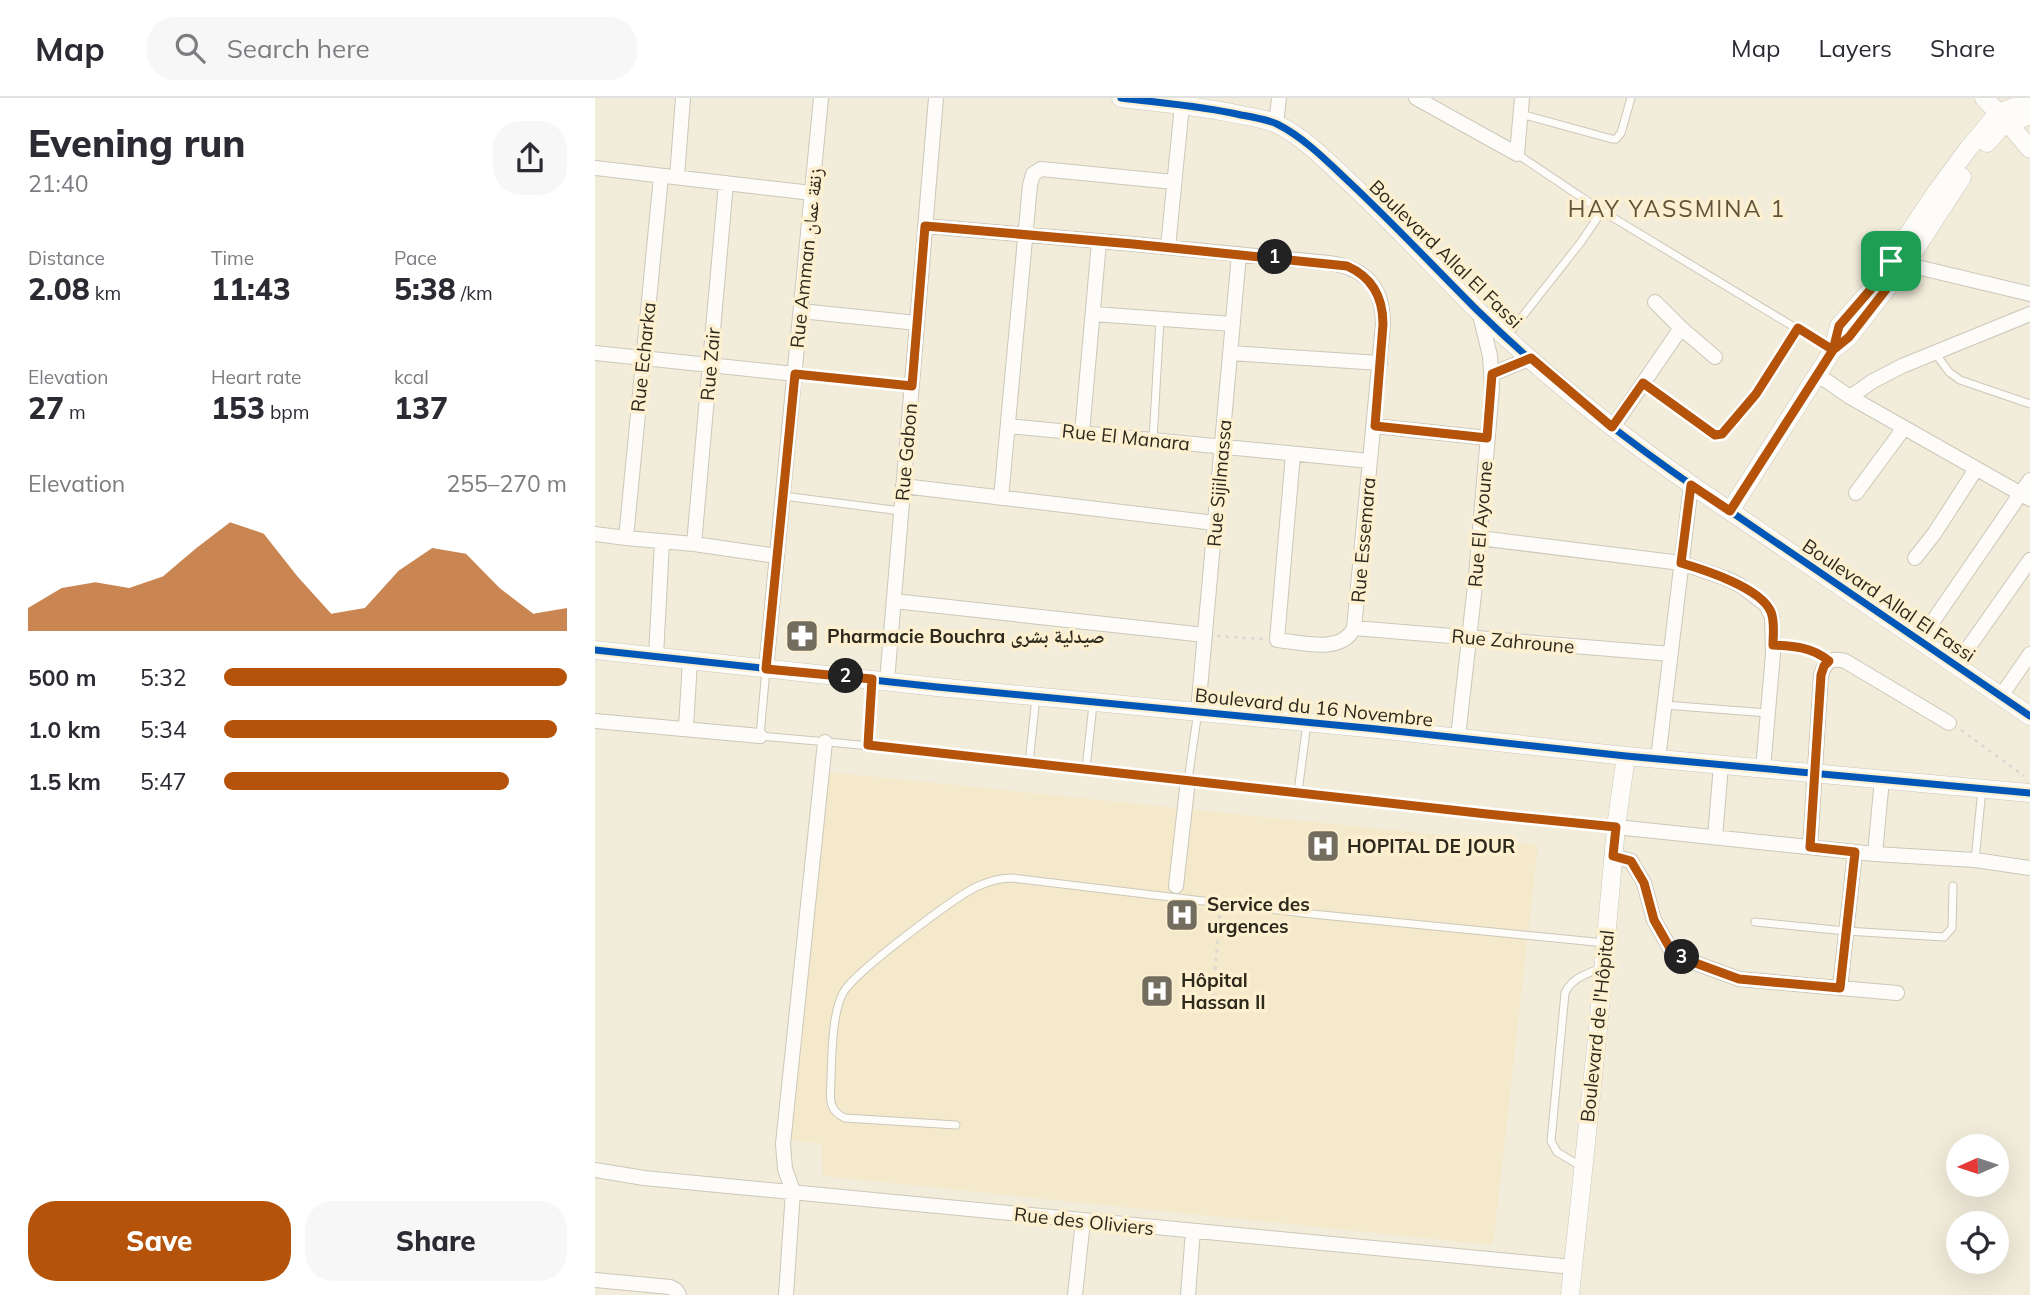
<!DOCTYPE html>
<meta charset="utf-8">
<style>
:root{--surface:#fff;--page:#f7f7f7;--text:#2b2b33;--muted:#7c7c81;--line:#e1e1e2;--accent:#b45309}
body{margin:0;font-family:Mulish,"Noto Naskh Arabic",sans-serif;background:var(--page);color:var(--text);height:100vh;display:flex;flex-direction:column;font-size:26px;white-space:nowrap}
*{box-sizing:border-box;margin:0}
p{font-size:23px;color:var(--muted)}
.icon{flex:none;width:38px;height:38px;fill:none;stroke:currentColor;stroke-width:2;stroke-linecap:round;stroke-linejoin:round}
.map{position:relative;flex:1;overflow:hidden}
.details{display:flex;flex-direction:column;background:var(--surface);width:595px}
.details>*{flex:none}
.needle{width:46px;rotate:267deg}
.tools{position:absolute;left:1351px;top:1036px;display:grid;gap:14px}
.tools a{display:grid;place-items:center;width:63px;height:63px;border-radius:50%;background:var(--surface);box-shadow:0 7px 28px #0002;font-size:35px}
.pin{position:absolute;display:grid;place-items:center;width:60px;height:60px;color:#fff;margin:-30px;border-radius:14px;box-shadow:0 4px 10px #0006}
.km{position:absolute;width:35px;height:35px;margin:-18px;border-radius:50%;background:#222;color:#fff;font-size:19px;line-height:35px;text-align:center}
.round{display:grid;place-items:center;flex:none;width:74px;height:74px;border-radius:28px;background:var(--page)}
.summary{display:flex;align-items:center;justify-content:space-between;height:119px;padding:0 28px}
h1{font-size:38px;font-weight:800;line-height:52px}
.metrics{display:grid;grid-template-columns:repeat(3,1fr);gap:10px;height:119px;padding:7px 28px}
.metrics div{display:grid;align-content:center}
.metrics b{font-size:30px;font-weight:800}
.metrics small{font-size:19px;font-weight:400}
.metrics p{font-size:19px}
.chart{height:196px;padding:14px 28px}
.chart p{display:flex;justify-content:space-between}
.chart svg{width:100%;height:126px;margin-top:7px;fill:var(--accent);opacity:.7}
.action{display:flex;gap:14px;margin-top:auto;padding:14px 28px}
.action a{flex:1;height:80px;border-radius:28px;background:var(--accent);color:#fff;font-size:28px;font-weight:800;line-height:80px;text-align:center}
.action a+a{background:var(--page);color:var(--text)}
ul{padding:0 28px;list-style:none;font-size:23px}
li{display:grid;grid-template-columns:112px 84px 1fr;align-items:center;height:52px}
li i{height:18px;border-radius:9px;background:var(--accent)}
header{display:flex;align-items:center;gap:42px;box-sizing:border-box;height:98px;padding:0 35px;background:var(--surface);border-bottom:2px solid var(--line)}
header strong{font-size:33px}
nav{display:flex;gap:38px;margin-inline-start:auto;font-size:24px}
.search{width:490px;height:63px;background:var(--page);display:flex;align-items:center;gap:18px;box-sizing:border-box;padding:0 24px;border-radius:28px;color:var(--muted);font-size:26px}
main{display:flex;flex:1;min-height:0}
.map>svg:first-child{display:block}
.built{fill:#f4e9cb}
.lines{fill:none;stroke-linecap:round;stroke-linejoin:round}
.service-casing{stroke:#ccc7b9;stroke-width:9}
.minor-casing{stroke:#ccc7b9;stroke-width:16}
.tertiary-casing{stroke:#ccc7b9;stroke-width:19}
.path{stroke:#dad8d3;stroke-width:2.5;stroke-dasharray:3.5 5;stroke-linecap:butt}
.service{stroke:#fdfcf9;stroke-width:7}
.minor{stroke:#fdfcf9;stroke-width:14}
.tertiary{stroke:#fdfcf9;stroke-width:18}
.cycleway-casing{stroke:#fdf0d0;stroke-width:11}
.cycleway{stroke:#0057b8;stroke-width:7}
.route-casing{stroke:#fff;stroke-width:14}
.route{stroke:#b45309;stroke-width:9}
.labels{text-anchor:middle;stroke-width:7;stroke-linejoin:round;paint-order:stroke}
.street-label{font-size:19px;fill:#2d291c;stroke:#fdf0d0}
.poi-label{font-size:19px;font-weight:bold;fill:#2d291c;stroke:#fdf0d0;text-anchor:start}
.quarter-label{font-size:23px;letter-spacing:2px;fill:#605539;stroke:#fdf0d0}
</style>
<header>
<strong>Map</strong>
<div class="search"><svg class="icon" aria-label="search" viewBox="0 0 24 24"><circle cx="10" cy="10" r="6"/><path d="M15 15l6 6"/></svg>Search here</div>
<nav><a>Map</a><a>Layers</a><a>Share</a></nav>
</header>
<main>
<section class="details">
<div class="summary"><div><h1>Evening run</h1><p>21:40</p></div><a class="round"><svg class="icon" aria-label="share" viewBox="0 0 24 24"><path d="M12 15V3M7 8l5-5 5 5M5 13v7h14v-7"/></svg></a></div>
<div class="metrics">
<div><p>Distance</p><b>2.08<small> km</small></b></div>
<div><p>Time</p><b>11:43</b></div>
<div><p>Pace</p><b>5:38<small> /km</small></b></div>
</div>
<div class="metrics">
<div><p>Elevation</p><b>27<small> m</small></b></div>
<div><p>Heart rate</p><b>153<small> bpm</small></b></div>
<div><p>kcal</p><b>137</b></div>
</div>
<div class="chart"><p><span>Elevation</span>255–270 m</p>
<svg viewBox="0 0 160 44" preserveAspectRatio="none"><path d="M0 44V36L10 29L20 27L30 29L40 25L50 15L60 6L70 10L80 25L90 38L100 36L110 23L120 15L130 17L140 29L150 38L160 36V44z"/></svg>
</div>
<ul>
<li><b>500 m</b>5:32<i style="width:100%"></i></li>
<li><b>1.0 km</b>5:34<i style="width:97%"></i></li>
<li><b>1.5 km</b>5:47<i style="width:83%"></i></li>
</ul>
<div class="action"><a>Save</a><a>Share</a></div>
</section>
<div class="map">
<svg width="1435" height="1197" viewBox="0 0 1435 1197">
<rect width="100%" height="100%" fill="#f2ecda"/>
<path class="built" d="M223 673 943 747 898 1147 228 1078 227 1046 181 1040Z"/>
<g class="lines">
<defs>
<path id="service" d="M926 16 1017 41H1021L1026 35 1036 0
M922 56 1007 113 1237 252
M912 238 986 144 1007 113
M1340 255 1354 274 1365 282 1435 306
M200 276 317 287
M1048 285 1120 337 1127 336 1161 296 1203 230
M558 342 565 221
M188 398 306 413
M1178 547C1199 548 1217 549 1234 563
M171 571 165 638C451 662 734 701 1019 729
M1070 607 1172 615
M273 647 277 582
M434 665 441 599
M491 671 498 606
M593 682 603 613
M703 694 712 625
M1380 762 1387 691
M1160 824 1251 833 1349 839 1357 830 1358 788
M361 1027 250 1020C231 1011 236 998 236 979 237 955 237 916 248 895 258 875 359 800 381 789 394 783 404 780 417 780L717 816 1010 845
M987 1069 962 1054 956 1043 970 895C977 880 991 876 1006 870"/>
<path id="minor" d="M821 0 922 56 927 0
M681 25 684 0
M0 70 217 95
M82 79 88 0
M330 128 538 146 734 165C771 170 788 189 788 226L759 530C746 557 705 544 682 542L698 356
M573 149 587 7
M1301 164 1435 196
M1060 204 1086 230
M206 213 322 225
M498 216 638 226
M0 255 200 276
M635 255 785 265
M897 276 936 260
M1223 277 1255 299 1435 401
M1255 299 1278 283 1307 268 1435 216
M413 328 775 363
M780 328 892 340
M1018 329 1086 230 1120 259
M487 335 504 144
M308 388 620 425
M1261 395 1309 330
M406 400 435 87 438 76 446 71 579 84
M0 436 31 440 99 446 182 458
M31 440 66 78
M884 440 1086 465 1130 480 1145 487 1171 507 1177 519 1178 556 1168 671
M99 446 131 85
M1320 460 1339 436 1381 371
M299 503 610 537
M759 530 1076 556
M1325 542 1435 382
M61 558 67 444
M1361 567 1435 462
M171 571 226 0
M292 583 341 0
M1406 598 1435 556
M603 613 644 156
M0 623 165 638
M91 630 95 562
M863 639 881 478 897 290 895 258 884 213
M1063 661 1096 387
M1021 729 1280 756 1380 762 1435 770
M1120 739 1126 667
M1215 749 1226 577C1230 564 1236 559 1250 563L1354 625
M1280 756 1287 681
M1018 758 1036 763 1049 785 1059 822 1076 852 1095 863 1144 881 1302 895
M581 788 593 682
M1245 890 1260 754
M0 1072 49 1080 978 1169
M0 1182 75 1189 81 1192 84 1197
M191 1197 198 1093 190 1071 188 1046 230 644
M480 1197 488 1123
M593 1197 598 1133"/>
<path id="tertiary" d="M526 0C566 5 607 8 646 17 658 19 671 21 682 26 708 39 731 62 752 82 797 124 839 169 883 213 960 288 1046 354 1135 413L1435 618
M1389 0 1413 25 1435 51
M1392 45 1406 29 1435 17
M1238 252 1254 239 1310 167 1367 79
M1135 413 1238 252 1244 228 1276 192 1342 93 1373 51 1403 15 1435 3
M0 552 342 589 782 631 1031 658 1435 695
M975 1197 1003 930 1021 729 1031 658"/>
</defs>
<use href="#service" class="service-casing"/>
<use href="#minor" class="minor-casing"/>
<use href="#tertiary" class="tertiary-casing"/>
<path class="path" d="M622 538 668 541
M1366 632 1429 678
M618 897 625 813"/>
<use href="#service" class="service"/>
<use href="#minor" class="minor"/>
<use href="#tertiary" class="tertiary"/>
<defs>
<path id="cycleway" d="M526 0C566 5 607 8 646 17 658 19 671 21 682 26 708 39 731 62 752 82 797 124 839 169 883 213 960 288 1046 354 1135 413L1435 618
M0 552 342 589 782 631 1031 658 1435 695"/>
</defs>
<use href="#cycleway" class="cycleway-casing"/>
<use href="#cycleway" class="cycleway"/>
</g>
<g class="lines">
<defs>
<path id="route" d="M1296 163 1276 191 1244 228 1238 252 1203 230 1161 296 1127 336 1120 337 1048 285 1017 329 936 260 897 276 892 340 780 328 788 226C788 199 777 179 752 168L538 146 330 128 317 288 200 276 171 571 277 581 273 647 892 716 1021 729 1018 758 1036 763 1049 785 1059 822 1076 852 1095 863 1144 881 1245 890 1260 754 1215 749 1226 577 1229 568 1234 563C1217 549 1199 548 1178 547 1178 537 1180 524 1176 514 1166 490 1110 472 1086 465L1096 387 1135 413 1238 252 1254 239 1310 167 1296 163"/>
</defs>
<use href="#route" class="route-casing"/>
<use href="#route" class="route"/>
</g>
<defs>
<symbol id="pharmacy-square" viewBox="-11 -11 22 22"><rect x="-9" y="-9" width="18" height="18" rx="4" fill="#726d5e" stroke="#fdf0d0"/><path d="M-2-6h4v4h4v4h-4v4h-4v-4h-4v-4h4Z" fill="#fff"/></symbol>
<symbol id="hospital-square" viewBox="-11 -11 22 22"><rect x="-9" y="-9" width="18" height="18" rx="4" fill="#726d5e" stroke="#fdf0d0"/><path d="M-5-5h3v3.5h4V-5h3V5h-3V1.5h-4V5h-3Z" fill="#fff"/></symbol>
</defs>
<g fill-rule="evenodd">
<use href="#pharmacy-square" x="188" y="519" width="38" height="38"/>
<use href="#hospital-square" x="709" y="729" width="38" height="38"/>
<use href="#hospital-square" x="568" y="798" width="38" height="38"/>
<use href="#hospital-square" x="543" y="874" width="38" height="38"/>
</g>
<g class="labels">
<g class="street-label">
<text transform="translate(851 156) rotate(44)" y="7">Boulevard Allal El Fassi</text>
<text transform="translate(211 160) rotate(-84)" y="7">Rue Amman زنقة عمان</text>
<text transform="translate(48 259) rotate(-84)" y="7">Rue Echarka</text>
<text transform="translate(115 266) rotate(-85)" y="7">Rue Zair</text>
<text transform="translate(531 339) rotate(6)" y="7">Rue El Manara</text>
<text transform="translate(311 354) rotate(-85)" y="7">Rue Gabon</text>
<text transform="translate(624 385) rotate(-85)" y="7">Rue Sijilmassa</text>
<text transform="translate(885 426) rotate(-85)" y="7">Rue El Ayoune</text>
<text transform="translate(768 442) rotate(-85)" y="7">Rue Essemara</text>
<text transform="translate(1294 502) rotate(34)" y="7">Boulevard Allal El Fassi</text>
<text transform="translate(918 543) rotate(5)" y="7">Rue Zahroune</text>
<text transform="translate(719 609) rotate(6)" y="7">Boulevard du 16 Novembre</text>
<text transform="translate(1002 928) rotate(-84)" y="7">Boulevard de l'Hôpital</text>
<text transform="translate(489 1123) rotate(6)" y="7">Rue des Oliviers</text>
</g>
<g class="poi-label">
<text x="232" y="545">Pharmacie Bouchra صيدلية بشرى</text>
<text x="752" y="755">HOPITAL DE JOUR</text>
<text x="612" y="813">Service des<tspan x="612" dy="22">urgences</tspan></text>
<text x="586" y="889">Hôpital<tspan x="586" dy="22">Hassan II</tspan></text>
</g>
<g class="quarter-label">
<text x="1082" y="119">HAY YASSMINA 1</text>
</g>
</g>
</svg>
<div class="tools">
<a><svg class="needle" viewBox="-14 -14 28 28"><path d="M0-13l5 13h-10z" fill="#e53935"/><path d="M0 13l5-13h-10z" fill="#7c7c81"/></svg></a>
<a><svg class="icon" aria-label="locate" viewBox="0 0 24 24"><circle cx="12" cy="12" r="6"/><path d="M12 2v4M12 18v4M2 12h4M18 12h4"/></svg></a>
</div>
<div class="pin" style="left:1296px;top:163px;background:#1e9e55"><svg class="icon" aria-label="arrive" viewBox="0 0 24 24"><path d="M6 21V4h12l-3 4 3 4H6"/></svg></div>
<b class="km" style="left:680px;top:159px">1</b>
<b class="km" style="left:251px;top:578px">2</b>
<b class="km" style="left:1087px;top:859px">3</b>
</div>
</main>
